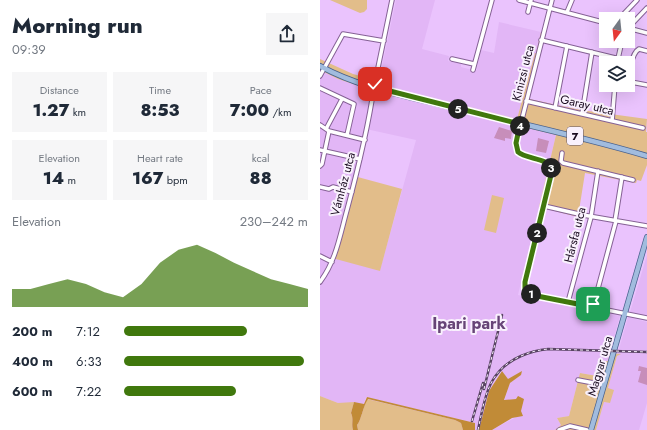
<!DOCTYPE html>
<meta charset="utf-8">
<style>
:root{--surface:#fff;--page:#f6f6f7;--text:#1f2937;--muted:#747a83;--accent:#40780d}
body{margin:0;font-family:Jost,sans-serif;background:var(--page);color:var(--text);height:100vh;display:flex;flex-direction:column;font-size:15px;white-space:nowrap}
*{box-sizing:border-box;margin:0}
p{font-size:13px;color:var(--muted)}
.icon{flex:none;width:22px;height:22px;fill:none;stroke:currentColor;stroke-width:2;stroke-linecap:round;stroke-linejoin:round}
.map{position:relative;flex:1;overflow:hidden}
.drawer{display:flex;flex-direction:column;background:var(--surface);width:320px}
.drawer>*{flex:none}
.needle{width:26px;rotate:195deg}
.controls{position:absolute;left:279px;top:12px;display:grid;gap:8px}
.controls a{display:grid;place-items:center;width:36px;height:36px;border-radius:0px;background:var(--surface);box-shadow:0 4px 16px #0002;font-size:20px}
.pin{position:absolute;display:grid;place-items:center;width:34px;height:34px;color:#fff;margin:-17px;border-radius:8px;box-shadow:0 2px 6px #0006}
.km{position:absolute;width:20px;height:20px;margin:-10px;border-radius:50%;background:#222;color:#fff;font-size:11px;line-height:20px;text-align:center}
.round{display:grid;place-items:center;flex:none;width:42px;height:42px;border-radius:0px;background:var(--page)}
.head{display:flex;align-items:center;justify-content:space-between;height:68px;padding:0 12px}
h1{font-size:22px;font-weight:800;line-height:30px}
.figures{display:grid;grid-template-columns:repeat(3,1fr);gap:6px;height:68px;padding:4px 12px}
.figures div{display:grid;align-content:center;border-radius:0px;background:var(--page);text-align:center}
.figures b{font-size:17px;font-weight:800}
.figures small{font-size:11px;font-weight:400}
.figures p{font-size:11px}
.chart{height:112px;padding:8px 12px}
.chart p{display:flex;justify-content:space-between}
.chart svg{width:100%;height:72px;margin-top:4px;fill:var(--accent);opacity:.7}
ul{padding:0 12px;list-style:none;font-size:13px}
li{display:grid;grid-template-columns:64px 48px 1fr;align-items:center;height:30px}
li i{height:10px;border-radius:5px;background:var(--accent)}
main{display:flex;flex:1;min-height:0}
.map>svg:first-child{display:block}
.built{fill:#e2b6f6;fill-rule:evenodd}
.green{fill:#e2bd8a}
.forest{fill:#c18b37}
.building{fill:#c78eba}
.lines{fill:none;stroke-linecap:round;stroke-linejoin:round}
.minor-casing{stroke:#856195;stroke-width:5.5}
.major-casing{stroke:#49618d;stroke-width:6}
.minor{stroke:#fff;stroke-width:3.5}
.major{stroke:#a1bcde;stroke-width:4.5}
.rail-casing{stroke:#584362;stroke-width:2.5}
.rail{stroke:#f9f1fd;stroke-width:1;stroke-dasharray:3;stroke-linecap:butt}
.route-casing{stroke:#fff;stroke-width:8}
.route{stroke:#40780d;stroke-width:5}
.labels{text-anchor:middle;stroke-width:4;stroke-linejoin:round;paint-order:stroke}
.shield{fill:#f9f1fd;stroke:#5d5162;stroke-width:1}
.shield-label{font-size:11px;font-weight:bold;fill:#1a0c20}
.street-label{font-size:12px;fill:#1a0c20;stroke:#f9f1fd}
.district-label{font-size:16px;font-weight:bold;fill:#674477;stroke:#f9f1fd}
</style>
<main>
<section class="drawer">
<div class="head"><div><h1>Morning run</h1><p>09:39</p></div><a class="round"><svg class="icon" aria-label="share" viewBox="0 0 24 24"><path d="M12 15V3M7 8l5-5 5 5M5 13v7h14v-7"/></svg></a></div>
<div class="figures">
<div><p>Distance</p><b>1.27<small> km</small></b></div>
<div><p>Time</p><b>8:53</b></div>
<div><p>Pace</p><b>7:00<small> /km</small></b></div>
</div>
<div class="figures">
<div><p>Elevation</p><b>14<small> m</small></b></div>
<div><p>Heart rate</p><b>167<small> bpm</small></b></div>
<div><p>kcal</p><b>88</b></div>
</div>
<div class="chart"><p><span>Elevation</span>230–242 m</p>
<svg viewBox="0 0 160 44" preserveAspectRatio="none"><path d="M0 44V33L10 33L20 30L30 27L40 30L50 35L60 38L70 30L80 17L90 9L100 6L110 11L120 17L130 22L140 27L150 30L160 33V44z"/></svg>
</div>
<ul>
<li><b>200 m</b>7:12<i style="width:67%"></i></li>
<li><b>400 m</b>6:33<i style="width:98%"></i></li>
<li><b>600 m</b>7:22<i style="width:61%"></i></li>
</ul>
</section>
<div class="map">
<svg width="327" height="430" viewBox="0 0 327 430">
<rect width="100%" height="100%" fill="#eac3fd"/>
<path class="built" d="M76 0H115L102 49 129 56 128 61 141 64V67L156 71 161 50 174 53 179 22 221 32 216 54 209 52 206 67 211 68 197 119 58 85Z
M0 70 18 79 51 90 236 135 198 295 300 316 291 348 299 349 308 317 327 322V403L319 430H276L284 402 290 403 288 388 297 356 300 354 290 353 283 377 260 373 249 416 237 418 241 425 235 430H172L198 416 196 399 184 401 190 383 201 375 188 379 181 371 169 391 159 430H155V423L46 397 44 404 18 403 0 396ZM46 129 96 140 60 270 34 176Z
M327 255V316L310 312Z"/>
<path class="green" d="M10 0H47V9L44 12 40 13Z
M221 32 225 33 209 99 261 110 327 119 326 132H327V165L321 181 317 180 316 183 265 173 258 217 219 207 236 135 51 90 18 79 0 70V59L33 74 59 81V85L197 119 215 53H216Z
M34 176 82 189 60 271 12 258Z
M172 195 184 198 176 233 164 230Z
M290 353 301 354 297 356 288 388 294 390 290 403 284 402 276 430H235L241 425 237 418 249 416 260 373 283 377 286 361H288Z
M0 396 18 403 34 402 31 413C34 419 31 424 33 430H0Z
M47 399 135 420 141 423 143 430H38L37 425C40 422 44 406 47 399Z"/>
<path class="forest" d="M182 371 188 379 202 371 201 375 190 383 184 400 196 399 198 396 204 399 201 411 203 416 192 418 172 430H159L169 391Z
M47 397 155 423V430H143L141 423 135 420 48 399C43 406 41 421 37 425L38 430H33C31 424 34 419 31 413L34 402 44 404Z"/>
<path class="building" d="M179 127 192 131 191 139 185 138V141L174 138Z
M218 138 229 141 226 153 216 151Z
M319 366 327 368V385L318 382 321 371H318Z"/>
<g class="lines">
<defs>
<path id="minor" d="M199 0 286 23
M232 0 196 143 199 153C209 159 230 158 232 171L205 282V289L212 295 327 318
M208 12 211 0
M247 12 252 0
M299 19 317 0
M308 28 327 8
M308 28 327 33
M221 40 312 62
M327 51 319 49C312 53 307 75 311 82L327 85
M132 59 154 64
M297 63 302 41
M153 70 172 0
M0 76 23 34 64 41
M54 87 72 0
M0 88 34 104 27 135
M206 101 323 128
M235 108 247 46
M262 114 272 52
M292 121 295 85
M0 125 9 131 45 140
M6 129 22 99
M0 150 40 159
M242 153 241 161 243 163 313 180
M0 166 2 164 9 131
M0 187 9 189 13 187 32 192
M224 206 263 215 327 226
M295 221 302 177
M0 256 12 262
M0 282C16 261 20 235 27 210 38 169 48 129 54 87
M248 302 271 217 278 171
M273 307 296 221
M258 380 284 385
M239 430 250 426 267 430"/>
<path id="major" d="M0 66C40 88 86 96 130 107 196 122 262 137 327 156
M271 430 327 237"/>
</defs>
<use href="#minor" class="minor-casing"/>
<use href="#major" class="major-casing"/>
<use href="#minor" class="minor"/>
<use href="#major" class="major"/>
<defs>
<path id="rail" d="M164 389 182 315
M152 421 163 383
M158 430C165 398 167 371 201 356 210 352 218 350 228 349L327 352"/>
</defs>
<use href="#rail" class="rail-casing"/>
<use href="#rail" class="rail"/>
</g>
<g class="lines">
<defs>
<path id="route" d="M55 84 54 87 200 124 196 143 198 152C207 160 230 157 232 171L205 282V289L212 295 273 307V304"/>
</defs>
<use href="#route" class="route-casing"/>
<use href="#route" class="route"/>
</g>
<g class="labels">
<rect class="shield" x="247" y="127" width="16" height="18" rx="3"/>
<g class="shield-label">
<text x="255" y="140">7</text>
</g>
<g class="street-label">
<text transform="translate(203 73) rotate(-76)" y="4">Kinizsi utca</text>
<text transform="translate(267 105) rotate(13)" y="4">Garay utca</text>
<text transform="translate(23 184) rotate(-75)" y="4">Vámház utca</text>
<text transform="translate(255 235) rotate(-76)" y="4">Hársfa utca</text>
<text transform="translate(280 366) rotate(-74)" y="4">Magyar utca</text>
</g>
<g class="district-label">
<text x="149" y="329">Ipari park</text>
</g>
</g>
</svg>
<div class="controls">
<a><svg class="needle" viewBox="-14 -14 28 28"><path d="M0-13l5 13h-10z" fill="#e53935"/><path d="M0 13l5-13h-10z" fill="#747a83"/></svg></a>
<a><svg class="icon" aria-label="layers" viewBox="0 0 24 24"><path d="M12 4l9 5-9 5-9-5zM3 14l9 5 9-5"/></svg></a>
</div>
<div class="pin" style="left:273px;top:304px;background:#1e9e55"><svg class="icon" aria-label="arrive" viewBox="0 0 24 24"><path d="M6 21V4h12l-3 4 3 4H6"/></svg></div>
<div class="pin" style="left:55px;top:84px;background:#d93025"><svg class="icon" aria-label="check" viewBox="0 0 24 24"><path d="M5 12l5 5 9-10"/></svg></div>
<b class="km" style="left:211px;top:294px">1</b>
<b class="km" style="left:217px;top:233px">2</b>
<b class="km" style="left:231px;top:168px">3</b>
<b class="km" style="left:200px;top:126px">4</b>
<b class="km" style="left:138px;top:109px">5</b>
</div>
</main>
